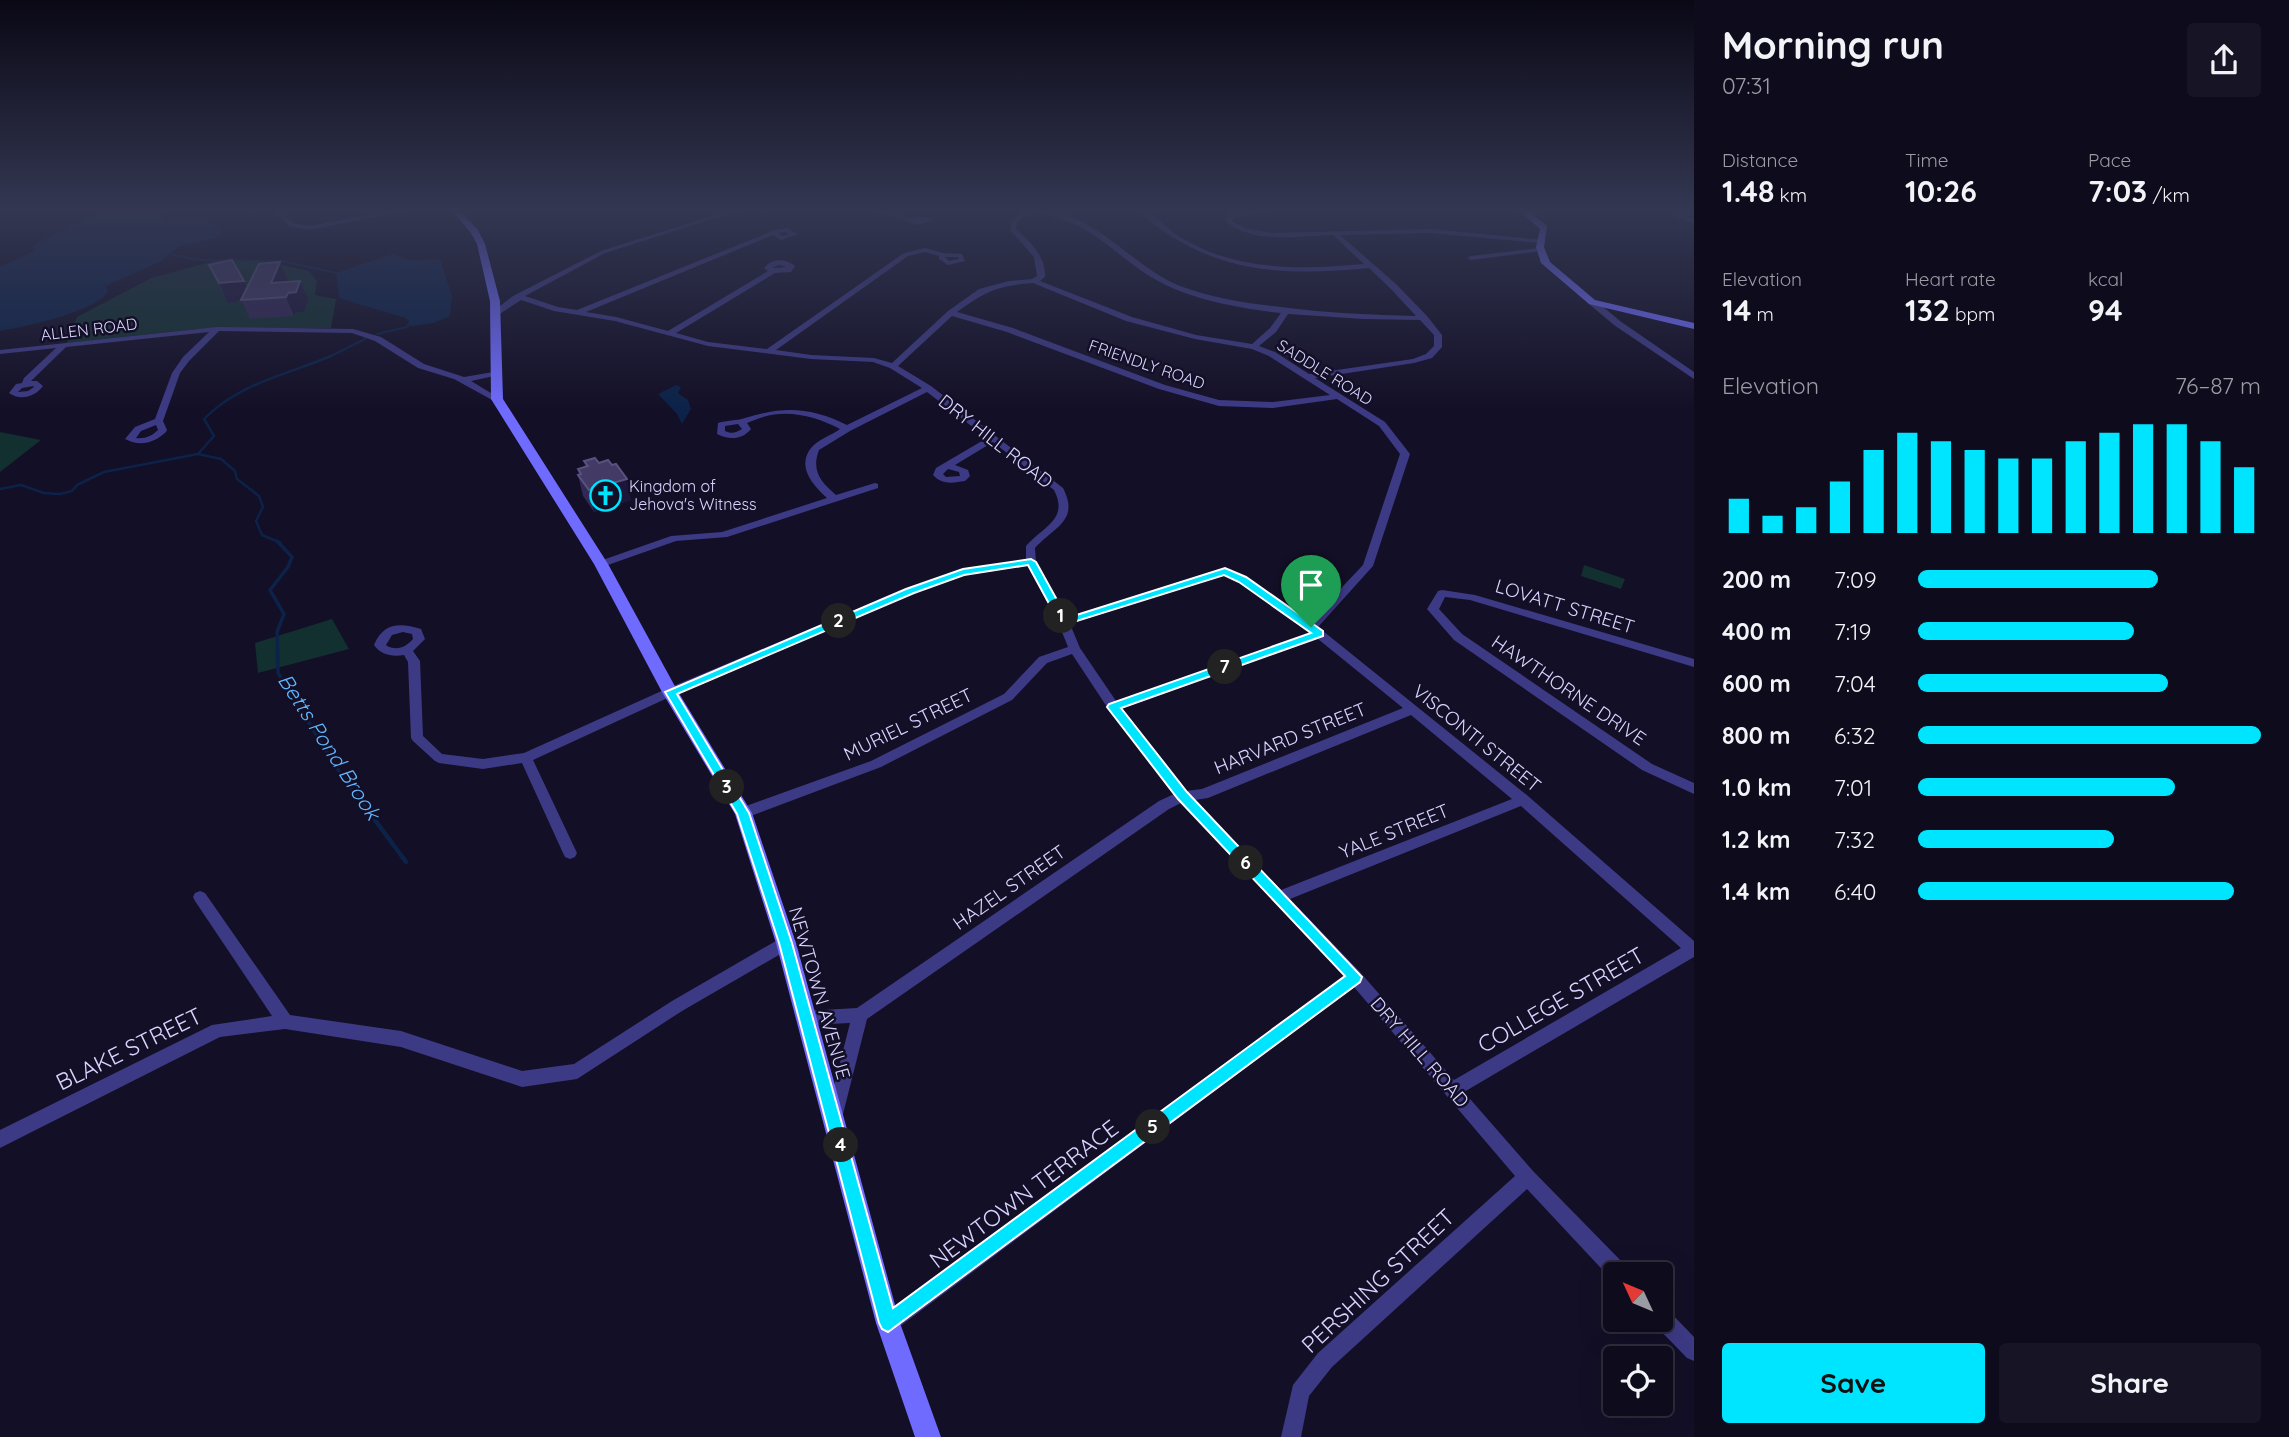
<!DOCTYPE html>
<meta charset="utf-8">
<style>
:root{--surface:#0e0b1c;--page:#171425;--text:#f1f3f6;--muted:#9b9ba3;--line:#2e2b3b;--accent:#00e5ff}
body{margin:0;font-family:Quicksand,sans-serif;background:var(--page);color:var(--text);height:100vh;display:flex;flex-direction:column;font-size:26px;white-space:nowrap}
*{box-sizing:border-box;margin:0}
p{font-size:23px;color:var(--muted)}
.icon{flex:none;width:38px;height:38px;fill:none;stroke:currentColor;stroke-width:2;stroke-linecap:round;stroke-linejoin:round}
.map{position:relative;flex:1;overflow:hidden}
.panel{display:flex;flex-direction:column;background:var(--surface);width:595px}
.panel>*{flex:none}
.needle{width:46px;rotate:314deg}
.controls{position:absolute;left:1603px;top:1262px;display:grid;gap:14px}
.controls a{display:grid;place-items:center;width:70px;height:70px;border-radius:7px;background:var(--surface);box-shadow:0 7px 28px #0002,0 0 0 2px var(--line);font-size:35px}
.pin{position:absolute;display:grid;place-items:center;width:60px;height:60px;color:#fff;margin:-72px -30px;border-radius:50% 50% 50% 0;rotate:-45deg;box-shadow:0 0 7px #0007}
.pin .icon{rotate:45deg}
.km{position:absolute;width:35px;height:35px;margin:-18px;border-radius:50%;background:#222;color:#fff;font-size:19px;line-height:35px;text-align:center}
.round{display:grid;place-items:center;flex:none;width:74px;height:74px;border-radius:7px;background:var(--page)}
.summary{display:flex;align-items:center;justify-content:space-between;height:119px;padding:0 28px}
h1{font-size:38px;font-weight:700;line-height:52px}
.metrics{display:grid;grid-template-columns:repeat(3,1fr);gap:10px;height:119px;padding:7px 28px}
.metrics div{display:grid;align-content:center}
.metrics b{font-size:30px;font-weight:700}
.metrics small{font-size:19px;font-weight:400}
.metrics p{font-size:19px}
.chart{height:196px;padding:14px 28px}
.chart p{display:flex;justify-content:space-between}
.chart svg{width:100%;height:126px;margin-top:7px;stroke:var(--accent);stroke-width:6}
.primary-button{display:flex;gap:14px;margin-top:auto;padding:14px 28px}
.primary-button a{flex:1;height:80px;border-radius:7px;background:var(--accent);color:#111;font-size:28px;font-weight:700;line-height:80px;text-align:center}
.primary-button a+a{background:var(--page);color:var(--text)}
ul{padding:0 28px;list-style:none;font-size:23px}
li{display:grid;grid-template-columns:112px 84px 1fr;align-items:center;height:52px}
li i{height:18px;border-radius:9px;background:var(--accent)}
main{display:flex;flex:1;min-height:0}
.map>svg:first-child{display:block}
.green{fill:#12302f}
.water{fill:#0c2248}
.lines{fill:none;stroke-linecap:round;stroke-linejoin:round}
.stream-far3{stroke:#0c2248;stroke-width:2}
.stream-far2{stroke:#0c2248;stroke-width:2.5}
.stream-far1{stroke:#0c2248;stroke-width:3.5}
.stream{stroke:#0c2248;stroke-width:4.5}
.street{fill:#3d3a85;fill-rule:evenodd}
.secondary{fill:#6f6bff;fill-rule:evenodd}
.wall{fill:#312854}
.shaded-wall{fill:#1d163a}
.building{fill:#433a66;stroke:#5a527e;stroke-width:2}
.route{fill:#00e5ff;stroke:#fff;stroke-width:2;fill-rule:evenodd}
.labels{text-anchor:middle;stroke-width:5;stroke-linejoin:round;paint-order:stroke}
.far-street-label{font-size:16px;fill:#d9d4ff;stroke:#130f26}
.far-poi-label{font-size:16px;fill:#d9d4ff;stroke:#130f26;text-anchor:start}
.street-label{font-size:19px;fill:#d9d4ff;stroke:#130f26}
.water-label{font-size:21px;font-style:italic;fill:#62b6ff;stroke:#130f26}
.near-street-label{font-size:23px;fill:#d9d4ff;stroke:#130f26}
</style>
<main>
<div class="map">
<svg width="1694" height="1437" viewBox="0 0 1694 1437">
<rect width="100%" height="100%" fill="#130f26"/>
<path class="green" d="M222 259 264 261 309 271 317 281 315 295 336 299 331 328 196 329 67 343 77 317 151 278Z
M0 432 41 440 0 472Z
M1584 565 1625 579 1621 589 1581 576Z
M332 619 349 649 258 673 255 643Z"/>
<path class="water" d="M107 210H167L160 212 167 222C185 219 210 214 222 232L215 238 178 247 161 261 106 286 108 292C94 312 25 327 0 331V267L34 251 33 246 41 241Z
M393 254 410 260 440 259 452 296 450 316 433 323 406 327 409 321 405 318 339 298 336 273Z
M676 385 681 387 678 393 688 400 691 409 682 424 677 414 658 394Z"/>
<g class="lines">
<path class="stream-far3" d="M172 255 202 260 282 261 340 274
M377 334 407 327
M327 358 365 339"/>
<path class="stream-far2" d="M198 454 214 436 204 419C239 383 286 375 331 356
M0 489 21 485 44 493 60 494 72 491 77 485 104 472 198 454 221 459 235 471 237 479 259 496 263 507 256 521 262 535 281 543"/>
<path class="stream-far1" d="M277 541 292 557 288 567 270 590 284 614 277 632 278 673 342 776"/>
<path class="stream" d="M341 774 406 862"/>
<path class="street" d="M272 210H279L293 223 309 226 397 210H409L309 230 289 226Z
M731 210H740L605 253 525 296 558 307 577 310 775 230 787 228 798 234 781 240 773 235 586 312 616 317 668 331 768 271 764 268C772 258 785 258 795 266L791 272 775 273 676 333 708 342 767 349 904 253 925 248 943 253 962 254 965 261 948 265 939 259V256L925 252 908 256 776 350 811 355 874 358 892 363 948 311 979 289 1009 281 1032 279 1037 276 1034 257 1010 230 1012 220 1026 210H1033L1017 222 1016 229C1031 242 1046 257 1045 277L1040 281 1132 317 1196 335 1252 344 1270 328 1281 313C1238 308 1189 300 1151 277 1128 263 1109 244 1086 230 1070 220 1051 218 1036 210 1092 208 1130 266 1180 286 1215 299 1252 304 1289 308 1330 313 1373 315 1416 316L1390 288 1369 268C1279 277 1207 273 1137 210 1151 209 1165 227 1177 235 1186 240 1196 246 1205 250 1256 271 1311 269 1364 264L1333 235C1299 236 1256 244 1227 223L1226 219 1231 215 1229 213 1232 210H1239L1236 213 1247 212 1245 210H1252L1257 214 1237 217 1232 220 1233 222 1248 229 1272 233 1431 229 1543 240V242L1541 243 1431 233 1340 235 1396 284 1427 316 1442 335V347L1432 358 1414 363 1315 378 1385 422 1410 454 1373 566 1318 627 1528 796 1694 941V957L1464 1092 1533 1171 1627 1267 1629 1274H1615V1281H1613L1527 1189 1332 1367 1309 1396 1301 1437H1281L1293 1385 1318 1353 1515 1176 1354 987 895 1330 888 1333 881 1330 878 1323 881 1316 1344 976 1181 803 1169 809 867 1019 843 1114 841 1120 835 1122 829 1120 827 1114 850 1023 806 1025 800 1023 798 1018 800 1013 806 1011 857 1008 1159 801 1174 794 1109 710 1072 654 1047 663 1012 700 881 767 748 817 743 818 738 817 736 813 738 809 871 761 1004 694 1039 657 1068 647 1058 622 1028 566 965 575 914 593 674 695 533 760 577 853 575 857 570 859 565 857 563 853 522 763 483 769 439 763 435 761 413 741 411 738 408 662 404 655C392 657 381 655 374 645 384 622 400 623 421 629L425 639 413 651 420 661 423 736 442 754 483 759 524 753 666 689 906 589 963 569 1026 560V546C1044 526 1069 519 1054 490L993 442 955 465 968 470 970 476 965 481C953 483 942 485 933 475L936 468 987 438 927 392 850 431 819 450C811 471 821 482 836 495L875 483 878 484V488L727 537 676 541 605 566H597L596 564 597 562 671 536 722 532 827 498C814 486 796 467 811 448 817 440 832 435 840 429 817 417 789 409 763 417 757 419 752 421 747 423L751 429C742 440 729 440 717 434L718 423C727 420 736 421 745 418 783 406 811 407 847 425L922 388 890 368 873 362 811 359 708 346 615 321 554 311 521 300 498 315 491 313 513 296 601 251ZM786 232 789 234 782 236 778 233ZM945 257H958L959 259 949 261ZM779 265 787 267 772 268ZM1033 283 1126 321 1195 339 1252 349 1269 356 1330 395 1273 402 1219 400 1165 385 1013 328 957 312C987 291 996 286 1033 283ZM1288 314 1364 319 1420 320 1434 335V346L1426 354 1413 359 1309 374 1275 352 1259 346 1276 332ZM952 316 1007 332 1159 389 1219 406 1273 408 1337 399 1379 426 1400 454 1363 565 1310 621 1246 577 1225 568 1067 617 1036 562 1035 548C1054 527 1080 521 1063 488L931 386 898 366ZM738 424 742 429C736 433 731 434 725 431V426ZM948 469 959 472 960 476 946 477 943 474ZM1224 575 1238 581 1311 633 1116 701 1080 648 1070 624ZM403 632 412 634 413 639C406 647 398 651 387 646L386 645 392 635ZM1318 639 1403 708 1202 789 1186 791 1121 709ZM1411 715 1512 799 1281 890 1195 800 1208 798ZM1521 806 1681 948 1454 1080 1360 972 1290 899Z
M873 210C885 210 895 215 907 217 918 220 922 213 934 220L918 225Z
M1537 210H1545L1533 216 1528 215Z
M1681 211 1694 212V216L1682 215 1694 219V223L1675 217V215Z
M1540 248 1542 249V251L1471 260 1467 258 1471 256Z
M1589 300H1595L1620 321 1694 372V379L1614 325 1589 304Z
M217 327 353 329 381 337 424 364 464 377 499 371V375L471 381 501 399 494 401 454 379 418 368 375 341 352 333 219 331 189 361 180 373 163 421 167 430 166 432C154 443 140 447 125 439L135 427 155 419 172 373 183 357 209 332 66 347 31 381H37L43 386C35 397 20 401 9 393L16 384 22 383 24 378 56 348 0 354V350ZM33 386 34 387 28 391 18 392 22 388ZM156 425 158 430C152 436 145 439 136 438L141 431Z
M1442 590 1475 595 1694 659V667L1470 600 1445 597 1439 609 1462 634 1652 764 1694 783V794L1642 770 1454 640 1427 609 1438 591Z
M200 891 205 893 290 1015 401 1031 522 1071 574 1064 672 1001 781 938 786 936 791 938 793 943 791 948 682 1011 577 1079 522 1087 401 1047 285 1029 220 1037 0 1148V1130L212 1025 272 1016 195 901 193 897 195 893Z
M1661 1308 1668 1310 1694 1337V1361L1687 1358 1654 1324 1653 1320H1661Z"/>
<path class="secondary" d="M451 210H459L478 230 485 244 500 301 503 399 608 564 677 690 752 813 796 943 900 1323 941 1437H915L876 1323 776 943 735 814 662 692 594 564 491 399 490 301 477 244 471 233Z
M1518 210H1527L1547 226 1544 247 1550 262 1595 300 1694 323V329L1589 304 1541 263 1536 247 1540 229Z"/>
</g>
<path class="wall" d="M280 262 287 282 308 300 304 312H296L294 316 250 319 242 301 228 303 218 284 209 265 244 281 247 289Z
M584 461 631 500 594 512 583 496 578 475H579L578 469 585 467Z"/>
<path class="shaded-wall" d="M280 262 288 281 281 297 271 283Z
M244 281 252 299 228 303 219 283Z
M300 281 308 300 304 312H296L294 316 286 297 288 293Z
M627 479 631 500 594 512 589 490Z"/>
<path class="building" d="M232 260 244 281 219 283 209 265Z
M280 262 271 283 300 281 296 292 288 293 286 297 241 300 259 264Z
M595 458 599 463 608 460 612 465 616 464 627 479 589 490 578 475 581 474 578 469 588 466 584 461Z"/>
<linearGradient id="sky" x2="0" y2="1"><stop stop-color="#0a0815"/><stop offset="0.51" stop-color="#333752"/><stop offset="1" stop-color="#333752" stop-opacity="0"/></linearGradient>
<rect width="1694" height="411" fill="url(#sky)"/>
<path class="route" d="M1031 559 1036 562 1067 618 1225 568 1246 577 1323 631V636L1121 708 1187 792 1362 977 1360 982 888 1332 882 1329 879 1323 779 943 737 814 665 692 906 589 963 569ZM1028 565 1059 622 1064 625 1224 575 1239 582 1311 633 1109 704 1107 707 1178 799 1345 976 893 1308 792 943 749 813 677 694 914 593 964 575Z"/>
<defs>
<symbol id="church-ring" viewBox="-11 -11 22 22"><circle r="9.5" fill="#130f26" stroke="#00e5ff" stroke-width="1.5"/><path d="M-1.2-6h2.4v3.5h3.3v2.4h-3.3V6h-2.4V-.1h-3.3v-2.4h3.3Z" fill="#00e5ff"/></symbol>
</defs>
<g fill-rule="evenodd">
<use href="#church-ring" x="588" y="478" width="35" height="35"/>
</g>
<g class="labels">
<g class="far-street-label">
<text transform="translate(89 329) rotate(-7)" y="6">ALLEN ROAD</text>
<text transform="translate(1147 364) rotate(19)" y="6">FRIENDLY ROAD</text>
<text transform="translate(1325 372) rotate(32)" y="6">SADDLE ROAD</text>
</g>
<g class="far-poi-label">
<text x="629" y="492">Kingdom of<tspan x="629" dy="18">Jehova's Witness</tspan></text>
</g>
<g class="street-label">
<text transform="translate(996 441) rotate(38)" y="7">DRY HILL ROAD</text>
<text transform="translate(1565 606) rotate(17)" y="7">LOVATT STREET</text>
<text transform="translate(1569 690) rotate(34)" y="7">HAWTHORNE DRIVE</text>
<text transform="translate(908 724) rotate(-26)" y="7">MURIEL STREET</text>
<text transform="translate(1290 738) rotate(-22)" y="7">HARVARD STREET</text>
<text transform="translate(1477 738) rotate(39)" y="7">VISCONTI STREET</text>
<text transform="translate(1394 831) rotate(-22)" y="7">YALE STREET</text>
<text transform="translate(1009 887) rotate(-35)" y="7">HAZEL STREET</text>
<text transform="translate(820 993) rotate(74)" y="7">NEWTOWN AVENUE</text>
<text transform="translate(1420 1052) rotate(49)" y="7">DRY HILL ROAD</text>
</g>
<g class="water-label">
<text transform="translate(329 747) rotate(57)" y="7">Betts Pond Brook</text>
</g>
<g class="near-street-label">
<text transform="translate(1561 1000) rotate(-30)" y="8">COLLEGE STREET</text>
<text transform="translate(129 1049) rotate(-26)" y="8">BLAKE STREET</text>
<text transform="translate(1024 1194) rotate(-37)" y="8">NEWTOWN TERRACE</text>
<text transform="translate(1378 1281) rotate(-43)" y="8">PERSHING STREET</text>
</g>
</g>
</svg>
<div class="controls">
<a><svg class="needle" viewBox="-14 -14 28 28"><path d="M0-13l5 13h-10z" fill="#e53935"/><path d="M0 13l5-13h-10z" fill="#9b9ba3"/></svg></a>
<a><svg class="icon" aria-label="locate" viewBox="0 0 24 24"><circle cx="12" cy="12" r="6"/><path d="M12 2v4M12 18v4M2 12h4M18 12h4"/></svg></a>
</div>
<div class="pin" style="left:1311px;top:627px;background:#1e9e55"><svg class="icon" aria-label="arrive" viewBox="0 0 24 24"><path d="M6 21V4h12l-3 4 3 4H6"/></svg></div>
<b class="km" style="left:1061px;top:616px">1</b>
<b class="km" style="left:839px;top:621px">2</b>
<b class="km" style="left:727px;top:787px">3</b>
<b class="km" style="left:841px;top:1145px">4</b>
<b class="km" style="left:1153px;top:1127px">5</b>
<b class="km" style="left:1246px;top:863px">6</b>
<b class="km" style="left:1225px;top:667px">7</b>
</div>
<section class="panel">
<div class="summary"><div><h1>Morning run</h1><p>07:31</p></div><a class="round"><svg class="icon" aria-label="share" viewBox="0 0 24 24"><path d="M12 15V3M7 8l5-5 5 5M5 13v7h14v-7"/></svg></a></div>
<div class="metrics">
<div><p>Distance</p><b>1.48<small> km</small></b></div>
<div><p>Time</p><b>10:26</b></div>
<div><p>Pace</p><b>7:03<small> /km</small></b></div>
</div>
<div class="metrics">
<div><p>Elevation</p><b>14<small> m</small></b></div>
<div><p>Heart rate</p><b>132<small> bpm</small></b></div>
<div><p>kcal</p><b>94</b></div>
</div>
<div class="chart"><p><span>Elevation</span>76–87 m</p>
<svg viewBox="0 0 160 44" preserveAspectRatio="none"><path d="M5 44V32M15 44V38M25 44V35M35 44V26M45 44V15M55 44V9M65 44V12M75 44V15M85 44V18M95 44V18M105 44V12M115 44V9M125 44V6M135 44V6M145 44V12M155 44V21"/></svg>
</div>
<ul>
<li><b>200 m</b>7:09<i style="width:70%"></i></li>
<li><b>400 m</b>7:19<i style="width:63%"></i></li>
<li><b>600 m</b>7:04<i style="width:73%"></i></li>
<li><b>800 m</b>6:32<i style="width:100%"></i></li>
<li><b>1.0 km</b>7:01<i style="width:75%"></i></li>
<li><b>1.2 km</b>7:32<i style="width:57%"></i></li>
<li><b>1.4 km</b>6:40<i style="width:92%"></i></li>
</ul>
<div class="primary-button"><a>Save</a><a>Share</a></div>
</section>
</main>
